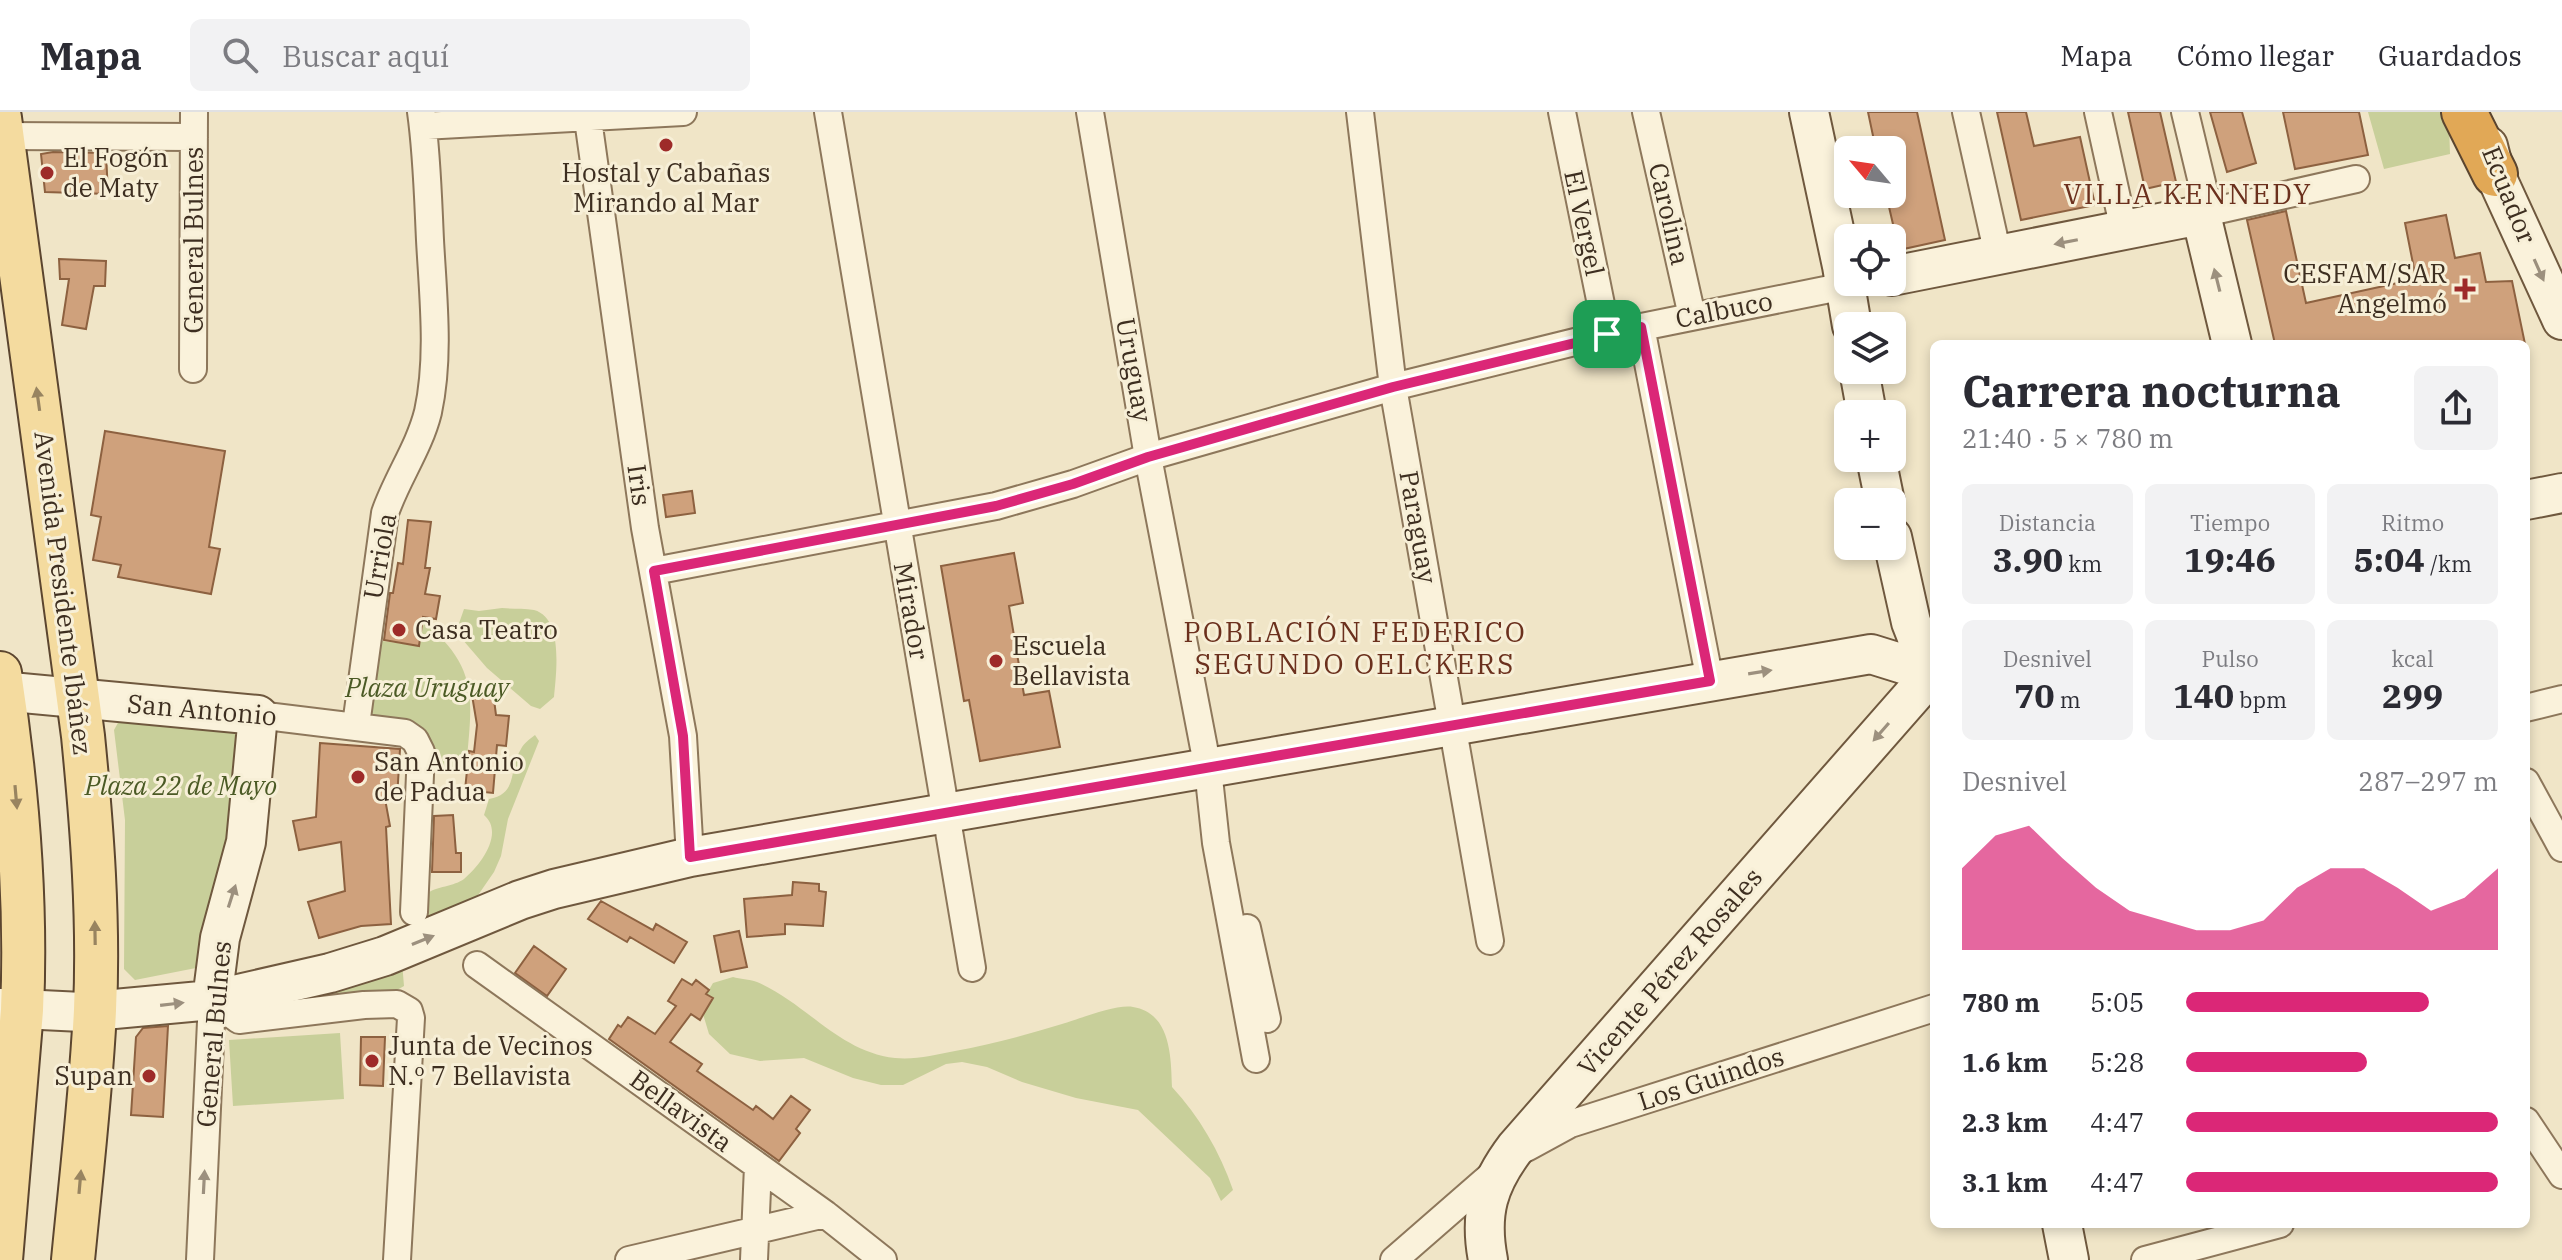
<!DOCTYPE html>
<html lang="es">
<meta charset="utf-8">
<style>
:root{--surface:#fff;--page:#f2f2f3;--text:#2b2b33;--muted:#7c7c81;--line:#e1e1e2;--accent:#db2777}
body{margin:0;font-family:"IBM Plex Serif",serif;background:var(--page);color:var(--text);height:100vh;display:flex;flex-direction:column;font-size:30px;white-space:nowrap}
*{box-sizing:border-box;margin:0}
p{font-size:26px;color:var(--muted)}
.icon{flex:none;width:44px;height:44px;fill:none;stroke:currentColor;stroke-width:2;stroke-linecap:round;stroke-linejoin:round}
.map{position:relative;flex:1;overflow:hidden}
.sheet{position:absolute;left:1930px;top:228px;width:600px;height:888px;display:flex;flex-direction:column;background:var(--surface);border-radius:12px;box-shadow:0 4px 12px #0003}
.sheet>*{flex:none}
.needle{width:52px;rotate:299deg}
.fabs{position:absolute;left:1834px;top:24px;display:grid;gap:16px}
.fabs a{display:grid;place-items:center;width:72px;height:72px;border-radius:12px;background:var(--surface);box-shadow:0 4px 12px #0003;font-size:40px}
.pin{position:absolute;display:grid;place-items:center;width:68px;height:68px;color:#fff;margin:-34px;border-radius:16px;box-shadow:0 4px 12px #0006}
.round{display:grid;place-items:center;flex:none;width:84px;height:84px;border-radius:12px;background:var(--page)}
.summary{display:flex;align-items:center;justify-content:space-between;height:136px;padding:0 32px}
h1{font-size:44px;font-weight:700;line-height:60px}
.figures{display:grid;grid-template-columns:repeat(3,1fr);gap:12px;height:136px;padding:8px 32px}
.figures div{display:grid;align-content:center;border-radius:12px;background:var(--page);text-align:center}
.figures b{font-size:34px;font-weight:700}
.figures small{font-size:22px;font-weight:400}
.figures p{font-size:22px}
.chart{height:224px;padding:16px 32px}
.chart p{display:flex;justify-content:space-between}
.chart svg{width:100%;height:144px;margin-top:8px;fill:var(--accent);opacity:.7}
ul{padding:0 32px;list-style:none;font-size:26px}
li{display:grid;grid-template-columns:128px 96px 1fr;align-items:center;height:60px}
li i{height:20px;border-radius:10px;background:var(--accent)}
header{display:flex;align-items:center;gap:48px;box-sizing:border-box;height:112px;padding:0 40px;background:var(--surface);border-bottom:2px solid var(--line)}
header strong{font-size:38px}
nav{display:flex;gap:44px;margin-inline-start:auto;font-size:28px}
.search{width:560px;height:72px;background:var(--page);display:flex;align-items:center;gap:20px;box-sizing:border-box;padding:0 28px;border-radius:12px;color:var(--muted);font-size:30px}
.map>svg:first-child{display:block}
.green{fill:#c8cf9a}
.building{fill:#cfa17c;stroke:#8d6140;stroke-width:2}
.lines{fill:none;stroke-linecap:round;stroke-linejoin:round}
.street-casing{stroke:#8d775b;stroke-width:30}
.secondary-casing{stroke:#6f583e;stroke-width:42}
.primary-casing{stroke:#5b452f;stroke-width:46}
.highway-casing{stroke:#5b452f;stroke-width:48}
.street{stroke:#faf2db;stroke-width:26}
.secondary{stroke:#faf2db;stroke-width:38}
.primary{stroke:#f4db9f;stroke-width:42}
.highway{stroke:#e1a856;stroke-width:44}
.oneway{fill:#9c907e}
.oneway2{fill:#988460}
.route-casing{stroke:#fff;stroke-width:16}
.route{stroke:#db2777;stroke-width:10}
.poi-dot{fill:#9e2b29;stroke:#f7efd7;stroke-width:3}
.labels{text-anchor:middle;stroke-width:6;stroke-linejoin:round;paint-order:stroke}
.poi-label{font-size:26px;fill:#3d2e20;stroke:#f7efd7;text-anchor:start}
.street-label{font-size:26px;fill:#3d2e20;stroke:#f7efd7}
.park-label{font-size:26px;font-style:italic;fill:#4b5a25;stroke:#f7efd7}
.neighbourhood-label{font-size:28px;letter-spacing:2px;fill:#6b301d;stroke:#f7efd7}
</style>
<header>
<strong>Mapa</strong>
<div class="search"><svg class="icon" aria-label="search" viewBox="0 0 24 24"><circle cx="10" cy="10" r="6"/><path d="M15 15l6 6"/></svg>Buscar aquí</div>
<nav><a>Mapa</a><a>Cómo llegar</a><a>Guardados</a></nav>
</header>
<div class="map">
<svg width="2562" height="1148" viewBox="0 0 2562 1148">
<rect width="100%" height="100%" fill="#f0e5c7"/>
<path class="green" d="M2368 0H2444L2449 12 2450 42 2384 57Z
M502 496C512 497 524 496 534 498 564 506 556 562 554 585L540 597 531 594 487 556 456 520 464 497 479 499Z
M424 510C482 558 471 591 466 659L430 657 372 609 367 592 375 528 419 534Z
M119 609 235 619 246 626 235 732 201 855 135 868 124 857 125 708 114 618Z
M535 623 539 629 508 707 501 744 494 760 474 789 433 809 423 805C424 798 423 786 428 781 435 775 455 774 464 767 480 754 505 721 484 703L489 687C519 682 508 657 521 637 524 631 530 627 535 623Z
M402 850 404 874 397 878 239 893Z
M733 865C740 867 749 867 757 870 805 890 839 940 895 946 915 948 935 943 955 939 991 932 1027 923 1062 912 1079 907 1116 892 1133 895 1171 901 1171 945 1172 975 1199 1004 1220 1040 1233 1078L1221 1089 1210 1066 1138 998 1076 986 1022 970 987 955 962 950 946 952 903 973H881L853 966 804 946 760 949 730 942 709 922 703 902 706 883 713 871Z
M340 921 344 987 233 994 229 928Z"/>
<path class="building" d="M1868 0H1917L1945 128 1899 138 1886 82H1892V38H1876Z
M1997 0H2026L2034 34 2080 25 2095 93 2021 108Z
M2128 0H2160L2176 70 2145 77Z
M2210 0H2242L2256 51 2227 60Z
M2283 0H2359L2368 43 2295 57Z
M53 40 106 41 108 82 45 80 41 42Z
M2286 99 2306 191 2416 167 2405 111 2446 103 2455 146 2480 141 2486 170 2512 169 2525 232H2275L2247 108Z
M59 147 106 149 105 174H94L86 217 62 213 69 167H60Z
M105 319 225 339 209 435 220 437 211 482 118 465 121 453 93 448 101 405 91 403Z
M692 379 695 401 666 405 663 383Z
M408 408 431 410 425 456H430L425 482 440 484 436 507 423 505 419 534 384 528 390 481H393L398 451 403 452Z
M1014 441 1023 491 1009 494 1024 583 1049 579 1060 635 980 649 969 588 964 589 941 454Z
M493 580 496 603 509 604 506 634 497 633 493 681 465 678 469 639 474 640 477 613 472 583Z
M320 631 400 637 397 687H385L390 714 386 715 391 812 361 814 319 826 308 790 345 779 341 730 299 738 293 709 316 705Z
M453 703 456 741H461V760H432L434 704Z
M793 770 819 772V779L826 780 823 814 785 812V822L747 825 744 787 792 783Z
M601 789 653 818 656 812 687 830 674 851 630 825 627 830 588 807Z
M739 819 747 855 721 860 714 824Z
M534 834 566 857 547 884 515 861Z
M682 867 692 873 696 868 709 878 706 882 713 886 700 908 691 902 670 930 702 952 697 959 753 998 756 994 773 1007 791 984 810 998 796 1017 800 1021 779 1049 609 927 618 913 621 915 628 905 655 922 676 894 668 889Z
M168 914 163 1005 131 1003 136 925 143 916Z
M361 925H385L383 974 360 973Z"/>
<g class="lines">
<defs>
<path id="street" d="M587 0 645 416 683 624 690 745
M828 0 972 856
M1090 0 1148 345 1208 657 1216 731 1256 947
M1360 0 1393 275 1490 829
M1562 0 1607 222
M1646 0 1692 204
M1966 0 1998 143
M2098 0 2124 118
M2185 0 2209 100
M423 14 683 0
M3 24 194 25
M2198 106 2209 100 2356 67
M1641 215 1710 569
M193 257 194 0
M654 459 996 394 1073 372 1148 345 1393 275 1607 222 1845 174
M2526 596 2562 587
M258 603 405 621 415 628 421 640 414 800
M356 613 385 401C397 366 419 336 428 300 440 245 433 184 430 128 428 86 427 42 421 0
M2526 670 2562 736
M1247 816 1267 907
M477 853 825 1102 883 1148
M212 888 239 908 364 893 397 892 409 899 411 906 397 1148
M2526 1009 2562 1063
M1526 1036 1570 1012 1934 896
M200 1148 212 888
M629 1148 825 1102
M754 1148 758 1054
M1394 1148 1495 1060
M2145 1148 2280 1112"/>
<path id="secondary" d="M1809 0 1842 154 1852 214
M2488 34 2495 62 2562 208
M1892 164 2190 105 2198 106 2203 111 2232 232
M1859 258 1867 302
M1876 346 1885 390
M2526 388 2562 381
M1892 425 1911 510 1934 569
M0 579 258 603 246 730 220 826 212 888
M0 896 82 900 212 888 330 861 385 844 520 788 554 777 690 745 1871 542 1932 561
M2062 1112 2069 1148
M1488 1148C1479 1101 1488 1072 1516 1035L1934 559"/>
<path id="primary" d="M0 6 83 624C92 715 99 807 95 898 91 982 81 1065 73 1148
M0 561C17 672 27 785 22 898L1 1148"/>
<path id="highway" d="M2464 0 2495 62"/>
</defs>
<use href="#street" class="street-casing"/>
<use href="#secondary" class="secondary-casing"/>
<use href="#primary" class="primary-casing"/>
<use href="#highway" class="highway-casing"/>
<use href="#street" class="street"/>
<use href="#secondary" class="secondary"/>
<use href="#primary" class="primary"/>
<use href="#highway" class="highway"/>
</g>
<defs><path id="oneway-solid" d="M-6-.8H1V-3.2L6.5 0L1 3.2V.8H-6Z" transform="scale(2)"/></defs>
<g class="oneway">
<use href="#oneway-solid" transform="translate(2066 130) rotate(169)"/>
<use href="#oneway-solid" transform="translate(2539 158) rotate(66)"/>
<use href="#oneway-solid" transform="translate(2217 168) rotate(-104)"/>
<use href="#oneway-solid" transform="translate(1760 560) rotate(-9)"/>
<use href="#oneway-solid" transform="translate(1881 620) rotate(131)"/>
<use href="#oneway-solid" transform="translate(232 784) rotate(-72)"/>
<use href="#oneway-solid" transform="translate(423 828) rotate(-22)"/>
<use href="#oneway-solid" transform="translate(172 892) rotate(-7)"/>
<use href="#oneway-solid" transform="translate(204 1070) rotate(-87)"/>
</g>
<g class="oneway2">
<use href="#oneway-solid" transform="translate(38 287) rotate(-98)"/>
<use href="#oneway-solid" transform="translate(16 685) rotate(85)"/>
<use href="#oneway-solid" transform="translate(95 821) rotate(-91)"/>
<use href="#oneway-solid" transform="translate(80 1070) rotate(-85)"/>
</g>
<g class="lines">
<defs>
<path id="route" d="M1641 215 1710 569 690 745 683 624 654 459 996 394 1073 372 1148 345 1393 275Z"/>
</defs>
<use href="#route" class="route-casing"/>
<use href="#route" class="route"/>
</g>
<g class="poi-dot">
<circle cx="666" cy="33" r="8"/>
<circle cx="47" cy="61" r="8"/>
<path d="M2461 165h8v8h8v8h-8v8h-8v-8h-8v-8h8z"/>
<circle cx="399" cy="518" r="8"/>
<circle cx="996" cy="549" r="8"/>
<circle cx="358" cy="665" r="8"/>
<circle cx="372" cy="949" r="8"/>
<circle cx="149" cy="964" r="8"/>
</g>
<g class="labels">
<g class="poi-label">
<text x="63" y="55">El Fogón<tspan x="63" dy="30">de Maty</tspan></text>
<text x="666" y="70" text-anchor="middle">Hostal y Cabañas<tspan x="666" dy="30">Mirando al Mar</tspan></text>
<text x="2447" y="171" text-anchor="end">CESFAM/SAR<tspan x="2447" dy="30">Angelmó</tspan></text>
<text x="415" y="527">Casa Teatro</text>
<text x="1012" y="543">Escuela<tspan x="1012" dy="30">Bellavista</tspan></text>
<text x="374" y="659">San Antonio<tspan x="374" dy="30">de Padua</tspan></text>
<text x="388" y="943">Junta de Vecinos<tspan x="388" dy="30">N.º 7 Bellavista</tspan></text>
<text x="133" y="973" text-anchor="end">Supan</text>
</g>
<g class="street-label">
<text transform="translate(2509 83) rotate(68)" y="9">Ecuador</text>
<text transform="translate(1669 102) rotate(77)" y="9">Carolina</text>
<text transform="translate(1584 111) rotate(78)" y="9">El Vergel</text>
<text transform="translate(194 128) rotate(-90)" y="9">General Bulnes</text>
<text transform="translate(1724 198) rotate(-11)" y="9">Calbuco</text>
<text transform="translate(1134 258) rotate(80)" y="9">Uruguay</text>
<text transform="translate(639 373) rotate(82)" y="9">Iris</text>
<text transform="translate(1418 415) rotate(80)" y="9">Paraguay</text>
<text transform="translate(380 444) rotate(-80)" y="9">Urriola</text>
<text transform="translate(63 481) rotate(83)" y="9">Avenida Presidente Ibáñez</text>
<text transform="translate(911 499) rotate(80)" y="9">Mirador</text>
<text transform="translate(202 598) rotate(5)" y="9">San Antonio</text>
<text transform="translate(1670 860) rotate(-49)" y="9">Vicente Pérez Rosales</text>
<text transform="translate(214 922) rotate(-85)" y="9">General Bulnes</text>
<text transform="translate(1711 967) rotate(-18)" y="9">Los Guindos</text>
<text transform="translate(681 999) rotate(36)" y="9">Bellavista</text>
</g>
<g class="park-label">
<text x="427" y="585">Plaza Uruguay</text>
<text x="181" y="683">Plaza 22 de Mayo</text>
</g>
<g class="neighbourhood-label">
<text x="2188" y="92">VILLA KENNEDY</text>
<text x="1355" y="530">POBLACIÓN FEDERICO<tspan x="1355" dy="32">SEGUNDO OELCKERS</tspan></text>
</g>
</g>
</svg>
<div class="fabs">
<a><svg class="needle" viewBox="-14 -14 28 28"><path d="M0-13l5 13h-10z" fill="#e53935"/><path d="M0 13l5-13h-10z" fill="#7c7c81"/></svg></a>
<a><svg class="icon" aria-label="locate" viewBox="0 0 24 24"><circle cx="12" cy="12" r="6"/><path d="M12 2v4M12 18v4M2 12h4M18 12h4"/></svg></a>
<a><svg class="icon" aria-label="layers" viewBox="0 0 24 24"><path d="M12 4l9 5-9 5-9-5zM3 14l9 5 9-5"/></svg></a>
<a>+</a>
<a>−</a>
</div>
<div class="pin" style="left:1607px;top:222px;background:#1e9e55"><svg class="icon" aria-label="arrive" viewBox="0 0 24 24"><path d="M6 21V4h12l-3 4 3 4H6"/></svg></div>
<section class="sheet">
<div class="summary"><div><h1>Carrera nocturna</h1><p>21:40 · 5 × 780 m</p></div><a class="round"><svg class="icon" aria-label="share" viewBox="0 0 24 24"><path d="M12 15V3M7 8l5-5 5 5M5 13v7h14v-7"/></svg></a></div>
<div class="figures">
<div><p>Distancia</p><b>3.90<small> km</small></b></div>
<div><p>Tiempo</p><b>19:46</b></div>
<div><p>Ritmo</p><b>5:04<small> /km</small></b></div>
</div>
<div class="figures">
<div><p>Desnivel</p><b>70<small> m</small></b></div>
<div><p>Pulso</p><b>140<small> bpm</small></b></div>
<div><p>kcal</p><b>299</b></div>
</div>
<div class="chart"><p><span>Desnivel</span>287–297 m</p>
<svg viewBox="0 0 160 44" preserveAspectRatio="none"><path d="M0 44V19L10 9L20 6L30 16L40 25L50 32L60 35L70 38L80 38L90 35L100 25L110 19L120 19L130 25L140 32L150 28L160 19V44z"/></svg>
</div>
<ul>
<li><b>780 m</b>5:05<i style="width:78%"></i></li>
<li><b>1.6 km</b>5:28<i style="width:58%"></i></li>
<li><b>2.3 km</b>4:47<i style="width:100%"></i></li>
<li><b>3.1 km</b>4:47<i style="width:100%"></i></li>
</ul>
</section>
</div>
